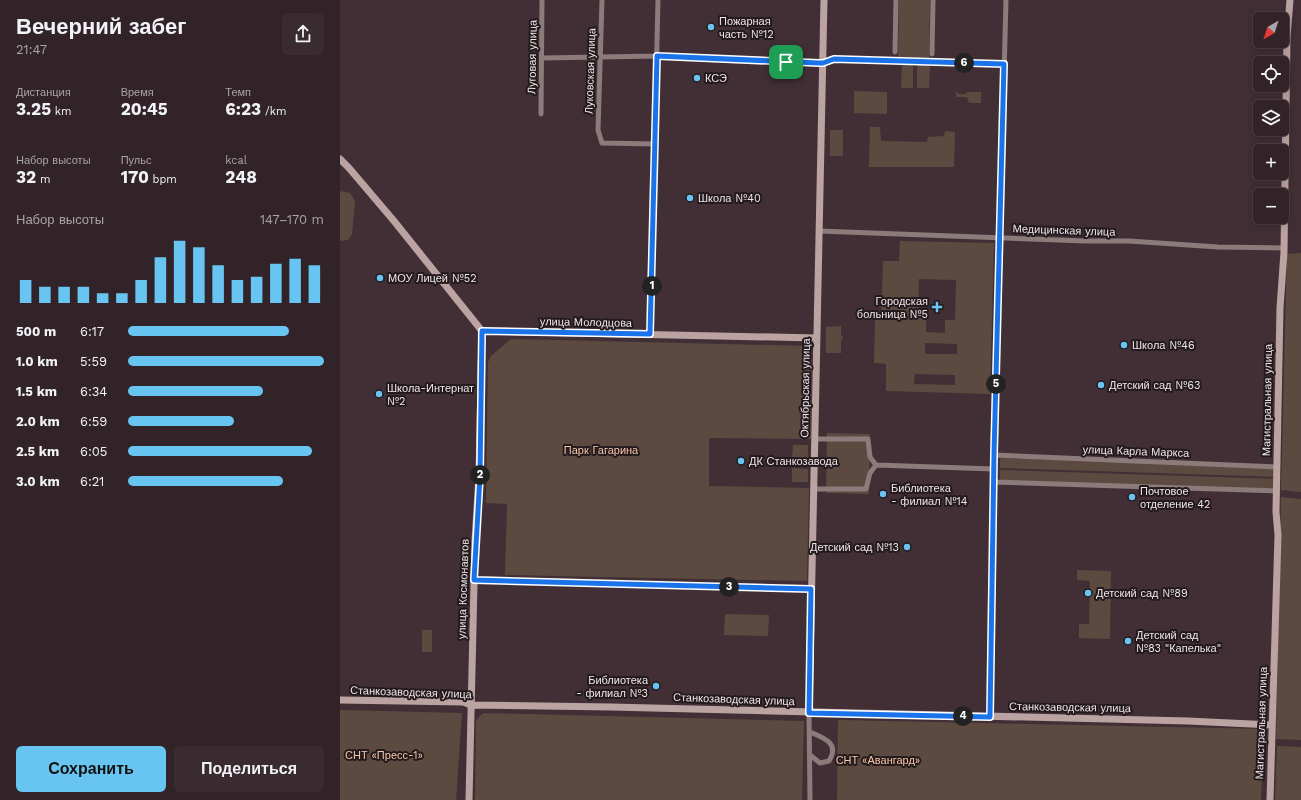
<!DOCTYPE html>
<html lang="ru">
<meta charset="utf-8">
<style>
:root{--surface:#312328;--page:#392b30;--text:#f1f3f6;--muted:#a8a4a8;--line:#4c4045;--accent:#68c4f0}
body{margin:0;font-family:"Work Sans",sans-serif;background:var(--page);color:var(--text);height:100vh;display:flex;flex-direction:column;font-size:15px;white-space:nowrap}
*{box-sizing:border-box;margin:0}
p{font-size:13px;color:var(--muted)}
.icon{flex:none;width:22px;height:22px;fill:none;stroke:currentColor;stroke-width:2;stroke-linecap:round;stroke-linejoin:round}
.map{position:relative;flex:1;overflow:hidden}
.side{display:flex;flex-direction:column;background:var(--surface);width:340px}
.side>*{flex:none}
.needle{width:26px;rotate:219deg}
.tools{position:absolute;left:913px;top:12px;display:grid;gap:8px}
.tools a{display:grid;place-items:center;width:36px;height:36px;border-radius:6px;background:var(--surface);box-shadow:0 2px 10px #0003,0 0 0 1px var(--line);font-size:20px}
.pin{position:absolute;display:grid;place-items:center;width:34px;height:34px;color:#fff;margin:-17px;border-radius:8px;box-shadow:0 2px 6px #0006}
.km{position:absolute;width:20px;height:20px;margin:-10px;border-radius:50%;background:#222;color:#fff;font-size:11px;line-height:20px;text-align:center}
.round{display:grid;place-items:center;flex:none;width:42px;height:42px;border-radius:6px;background:var(--page)}
.head{display:flex;align-items:center;justify-content:space-between;height:68px;padding:0 16px}
h1{font-size:22px;font-weight:700;line-height:30px}
.metrics{display:grid;grid-template-columns:repeat(3,1fr);gap:6px;height:68px;padding:4px 16px}
.metrics div{display:grid;align-content:center}
.metrics b{font-size:17px;font-weight:700}
.metrics small{font-size:11px;font-weight:400}
.metrics p{font-size:11px}
.chart{height:112px;padding:8px 16px}
.chart p{display:flex;justify-content:space-between}
.chart svg{width:100%;height:72px;margin-top:4px;stroke:var(--accent);stroke-width:6}
.primary-button{display:flex;gap:8px;margin-top:auto;padding:8px 16px}
.primary-button a{flex:1;height:46px;border-radius:6px;background:var(--accent);color:#111;font-size:16px;font-weight:700;line-height:46px;text-align:center}
.primary-button a+a{background:var(--page);color:var(--text)}
ul{padding:0 16px;list-style:none;font-size:13px}
li{display:grid;grid-template-columns:64px 48px 1fr;align-items:center;height:30px}
li i{height:10px;border-radius:5px;background:var(--accent)}
main{display:flex;flex:1;min-height:0}
.map>svg:first-child{display:block}
.green{fill:#5c4a41;fill-rule:evenodd}
.lines{fill:none;stroke-linecap:round;stroke-linejoin:round}
.street{stroke:#8b7b7a;stroke-width:5}
.secondary{stroke:#bba3a1;stroke-width:7}
.route-casing{stroke:#fff;stroke-width:8}
.route{stroke:#1a73e8;stroke-width:5}
.poi-dot{fill:#68c4f0;stroke:#221a1c;stroke-width:1.5}
.labels{text-anchor:middle;stroke-width:4;stroke-linejoin:round;paint-order:stroke}
.poi-label{font-size:11px;fill:#f0e4e8;stroke:#221a1c;text-anchor:start}
.street-label{font-size:11px;fill:#f0e4e8;stroke:#221a1c}
.park-label{font-size:11px;fill:#fbc4a9;stroke:#221a1c}
</style>
<main>
<section class="side">
<div class="head"><div><h1>Вечерний забег</h1><p>21:47</p></div><a class="round"><svg class="icon" aria-label="share" viewBox="0 0 24 24"><path d="M12 15V3M7 8l5-5 5 5M5 13v7h14v-7"/></svg></a></div>
<div class="metrics">
<div><p>Дистанция</p><b>3.25<small> km</small></b></div>
<div><p>Время</p><b>20:45</b></div>
<div><p>Темп</p><b>6:23<small> /km</small></b></div>
</div>
<div class="metrics">
<div><p>Набор высоты</p><b>32<small> m</small></b></div>
<div><p>Пульс</p><b>170<small> bpm</small></b></div>
<div><p>kcal</p><b>248</b></div>
</div>
<div class="chart"><p><span>Набор высоты</span>147–170 m</p>
<svg viewBox="0 0 160 44" preserveAspectRatio="none"><path d="M5 44V30M15 44V34M25 44V34M35 44V34M45 44V38M55 44V38M65 44V30M75 44V16M85 44V6M95 44V10M105 44V21M115 44V30M125 44V28M135 44V20M145 44V17M155 44V21"/></svg>
</div>
<ul>
<li><b>500 m</b>6:17<i style="width:82%"></i></li>
<li><b>1.0 km</b>5:59<i style="width:100%"></i></li>
<li><b>1.5 km</b>6:34<i style="width:69%"></i></li>
<li><b>2.0 km</b>6:59<i style="width:54%"></i></li>
<li><b>2.5 km</b>6:05<i style="width:94%"></i></li>
<li><b>3.0 km</b>6:21<i style="width:79%"></i></li>
</ul>
<div class="primary-button"><a>Сохранить</a><a>Поделиться</a></div>
</section>
<div class="map">
<svg width="961" height="800" viewBox="0 0 961 800">
<rect width="100%" height="100%" fill="#412f35"/>
<path class="green" d="M559 0H590L589 58 558 57Z
M562 64H573V88H561Z
M577 64 590 65 589 88H577Z
M514 91 547 92V114L514 113Z
M616 92H617L618 94H626L627 92H641V103H629L627 97H616Z
M530 127H540L541 141 587 142 588 137 604 136 605 131 615 132 614 167H529Z
M490 130H503V156H490Z
M0 191 10 193 15 201 12 234 8 240 0 241Z
M560 241 654 243 650 394 546 391V364L534 363 535 319H541L543 261H559ZM579 279 616 280 615 320H605V333L586 332V319L578 318ZM585 343 617 344V354H585ZM575 374 615 375V385L574 384Z
M961 253V492L941 490 947 254Z
M501 326V335L503 337 501 341V353H486V327Z
M171 339 472 346 471 439 369 438V486L469 488 467 581 165 575 167 504 146 503 148 362 151 356Z
M487 433 530 434 529 494 486 493Z
M453 445H468V459L452 458Z
M660 458 936 467V477L660 468Z
M452 468 468 469V482H452Z
M660 470 936 479V490L660 481Z
M941 497 961 499V740L936 739Z
M737 570 771 571 770 639 739 638V624H749L750 581 737 580Z
M385 614 429 615 428 636 384 635Z
M82 630H92V652H82Z
M0 710 122 713 116 800H0Z
M143 713 464 721 462 800H135L136 720Z
M498 720 924 729 921 800H497Z
M937 746 961 747V800H935Z"/>
<g class="lines">
<path class="street" d="M262 0 258 130 262 143 315 144
M555 52 556 0
M592 54 593 0
M202 58 317 56 483 63 494 59 665 64
M201 114 202 0
M479 231 745 241H789L878 247 944 248
M310 334 318 0
M654 455 937 467
M536 465 654 469
M654 482 937 491
M473 489H526L530 473 536 465 530 457 528 439H475
M134 580 471 589
M469 713 470 800
M650 717 654 455 666 0
M470 732C484 738 500 743 489 761L480 763 470 755"/>
<path class="secondary" d="M0 159 9 168 54 221 142 331 477 338
M0 700 123 702 131 705 271 707 848 721 932 725
M469 713 484 0
M129 800 135 541 139 476 142 331
M930 800 938 535 936 512 940 308 944 252 947 37 950 0"/>
</g>
<g class="lines">
<defs>
<path id="route" d="M317 56 479 63H483L494 59 664 64 654 455 650 717 469 713 471 589 134 580 140 476 142 331 310 334Z"/>
</defs>
<use href="#route" class="route-casing"/>
<use href="#route" class="route"/>
</g>
<g class="poi-dot">
<circle cx="371" cy="27" r="4"/>
<circle cx="357" cy="78" r="4"/>
<circle cx="350" cy="198" r="4"/>
<circle cx="40" cy="278" r="4"/>
<path d="M595 301h4v4h4v4h-4v4h-4v-4h-4v-4h4z"/>
<circle cx="784" cy="345" r="4"/>
<circle cx="761" cy="385" r="4"/>
<circle cx="39" cy="394" r="4"/>
<circle cx="401" cy="461" r="4"/>
<circle cx="543" cy="494" r="4"/>
<circle cx="792" cy="497" r="4"/>
<circle cx="567" cy="547" r="4"/>
<circle cx="748" cy="593" r="4"/>
<circle cx="788" cy="641" r="4"/>
<circle cx="316" cy="686" r="4"/>
</g>
<g class="labels">
<g class="poi-label">
<text x="379" y="25">Пожарная<tspan x="379" dy="13">часть №12</tspan></text>
<text x="365" y="82">КСЭ</text>
<text x="358" y="202">Школа №40</text>
<text x="48" y="282">МОУ Лицей №52</text>
<text x="588" y="305" text-anchor="end">Городская<tspan x="588" dy="13">больница №5</tspan></text>
<text x="792" y="349">Школа №46</text>
<text x="769" y="389">Детский сад №63</text>
<text x="47" y="392">Школа-Интернат<tspan x="47" dy="13">№2</tspan></text>
<text x="409" y="465">ДК Станкозавода</text>
<text x="551" y="492">Библиотека<tspan x="551" dy="13">- филиал №14</tspan></text>
<text x="800" y="495">Почтовое<tspan x="800" dy="13">отделение 42</tspan></text>
<text x="559" y="551" text-anchor="end">Детский сад №13</text>
<text x="756" y="597">Детский сад №89</text>
<text x="796" y="639">Детский сад<tspan x="796" dy="13">№83 "Капелька"</tspan></text>
<text x="308" y="684" text-anchor="end">Библиотека<tspan x="308" dy="13">- филиал №3</tspan></text>
</g>
<g class="street-label">
<text transform="translate(192 57) rotate(-89)" y="4">Луговая улица</text>
<text transform="translate(250 71) rotate(-88)" y="4">Луковская улица</text>
<text transform="translate(724 230) rotate(2)" y="4">Медицинская улица</text>
<text transform="translate(246 322) rotate(1)" y="4">улица Молодцова</text>
<text transform="translate(465 388) rotate(-89)" y="4">Октябрьская улица</text>
<text transform="translate(927 400) rotate(-89)" y="4">Магистральная улица</text>
<text transform="translate(796 451) rotate(2)" y="4">улица Карла Маркса</text>
<text transform="translate(123 589) rotate(-88)" y="4">улица Космонавтов</text>
<text transform="translate(71 692) rotate(2)" y="4">Станкозаводская улица</text>
<text transform="translate(394 699) rotate(2)" y="4">Станкозаводская улица</text>
<text transform="translate(730 707) rotate(1)" y="4">Станкозаводская улица</text>
<text transform="translate(921 723) rotate(-88)" y="4">Магистральная улица</text>
</g>
<g class="park-label">
<text x="261" y="454">Парк Гагарина</text>
<text x="44" y="759">СНТ «Пресс-1»</text>
<text x="538" y="764">СНТ «Авангард»</text>
</g>
</g>
</svg>
<div class="tools">
<a><svg class="needle" viewBox="-14 -14 28 28"><path d="M0-13l5 13h-10z" fill="#e53935"/><path d="M0 13l5-13h-10z" fill="#a8a4a8"/></svg></a>
<a><svg class="icon" aria-label="locate" viewBox="0 0 24 24"><circle cx="12" cy="12" r="6"/><path d="M12 2v4M12 18v4M2 12h4M18 12h4"/></svg></a>
<a><svg class="icon" aria-label="layers" viewBox="0 0 24 24"><path d="M12 4l9 5-9 5-9-5zM3 14l9 5 9-5"/></svg></a>
<a>+</a>
<a>−</a>
</div>
<div class="pin" style="left:446px;top:62px;background:#1e9e55"><svg class="icon" aria-label="arrive" viewBox="0 0 24 24"><path d="M6 21V4h12l-3 4 3 4H6"/></svg></div>
<b class="km" style="left:312px;top:286px">1</b>
<b class="km" style="left:140px;top:475px">2</b>
<b class="km" style="left:389px;top:587px">3</b>
<b class="km" style="left:623px;top:716px">4</b>
<b class="km" style="left:656px;top:384px">5</b>
<b class="km" style="left:624px;top:63px">6</b>
</div>
</main>
